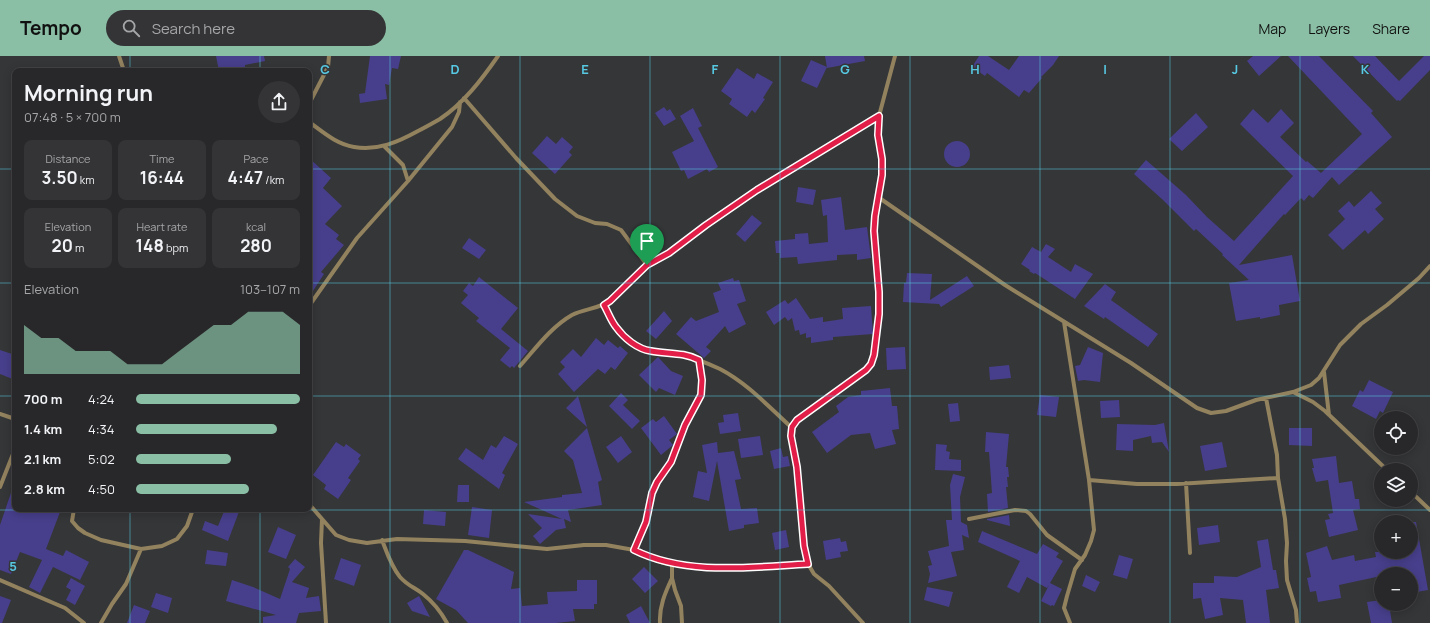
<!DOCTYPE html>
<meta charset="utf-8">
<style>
:root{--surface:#28282a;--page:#343436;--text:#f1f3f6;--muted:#a5a6a8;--line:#444447;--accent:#8abfa5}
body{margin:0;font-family:Manrope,sans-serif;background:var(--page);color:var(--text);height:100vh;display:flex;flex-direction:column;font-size:15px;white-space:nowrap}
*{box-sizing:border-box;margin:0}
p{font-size:13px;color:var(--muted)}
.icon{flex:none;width:22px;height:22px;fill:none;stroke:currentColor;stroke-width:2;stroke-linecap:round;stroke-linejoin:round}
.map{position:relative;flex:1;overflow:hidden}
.sheet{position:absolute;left:12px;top:12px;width:300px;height:444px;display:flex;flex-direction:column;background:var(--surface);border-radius:8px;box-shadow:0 2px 10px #0003,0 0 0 1px var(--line)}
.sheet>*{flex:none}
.tools{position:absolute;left:1374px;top:355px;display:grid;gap:8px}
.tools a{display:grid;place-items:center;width:44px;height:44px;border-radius:50%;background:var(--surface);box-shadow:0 2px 10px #0003,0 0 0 1px var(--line);font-size:20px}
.pin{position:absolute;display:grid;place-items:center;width:34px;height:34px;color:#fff;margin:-41px -17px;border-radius:50% 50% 50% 0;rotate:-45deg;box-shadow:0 0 4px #0007}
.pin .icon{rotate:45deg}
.round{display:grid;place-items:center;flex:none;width:42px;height:42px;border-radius:21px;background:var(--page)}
.headline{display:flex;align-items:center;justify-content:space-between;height:68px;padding:0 12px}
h1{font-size:22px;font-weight:700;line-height:30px}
.metrics{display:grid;grid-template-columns:repeat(3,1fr);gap:6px;height:68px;padding:4px 12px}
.metrics div{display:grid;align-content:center;border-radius:8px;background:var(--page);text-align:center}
.metrics b{font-size:17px;font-weight:700}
.metrics small{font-size:11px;font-weight:400}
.metrics p{font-size:11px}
.chart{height:112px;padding:8px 12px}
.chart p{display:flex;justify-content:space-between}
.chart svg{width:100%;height:72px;margin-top:4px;fill:var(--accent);opacity:.7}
ul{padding:0 12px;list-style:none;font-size:13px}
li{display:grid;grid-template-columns:64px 48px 1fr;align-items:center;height:30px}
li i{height:10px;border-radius:5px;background:var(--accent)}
header{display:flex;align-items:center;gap:24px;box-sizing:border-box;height:56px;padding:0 20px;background:var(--accent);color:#111}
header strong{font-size:19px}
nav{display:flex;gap:22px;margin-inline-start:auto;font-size:14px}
.search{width:280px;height:36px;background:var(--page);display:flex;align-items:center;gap:10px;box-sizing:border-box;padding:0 14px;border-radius:22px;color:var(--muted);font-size:15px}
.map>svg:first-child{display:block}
.building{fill:#473f8b}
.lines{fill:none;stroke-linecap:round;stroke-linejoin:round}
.minor{stroke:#93825e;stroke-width:4}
.route-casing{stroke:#fff;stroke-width:8}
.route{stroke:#e11d48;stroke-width:5}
.grid{fill:none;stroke:#57c9e2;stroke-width:1;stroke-opacity:0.55}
.grid-label{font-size:13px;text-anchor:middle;font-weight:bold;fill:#57c9e2;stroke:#353638;stroke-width:3;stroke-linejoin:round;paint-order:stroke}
</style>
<header>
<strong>Tempo</strong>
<div class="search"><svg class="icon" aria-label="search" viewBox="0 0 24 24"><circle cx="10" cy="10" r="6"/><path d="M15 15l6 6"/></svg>Search here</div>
<nav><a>Map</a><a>Layers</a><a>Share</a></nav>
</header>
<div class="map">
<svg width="1430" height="567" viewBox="0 0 1430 567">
<rect width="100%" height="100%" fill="#353638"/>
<path class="building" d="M216 0H264L265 5 245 9V13L234 15H219Z
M370 0H401L398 13 392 12 389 29 385 28 387 43 360 47 359 38 365 37Z
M825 0H864L865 5 827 12Z
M979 0H988L1009 14 1019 0H1059L1053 9 1041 21 1042 22 1029 37 1024 34 1019 41 987 17 985 20 972 11Z
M1253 0H1281L1259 20 1247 5Z
M1288 0H1319L1373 55 1371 57 1392 81 1339 129 1332 121 1313 142 1309 139 1304 145 1301 142 1285 159 1284 158 1239 209 1292 199 1300 245 1279 249 1280 259 1260 263V261L1236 265 1229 227 1249 224 1222 199 1223 198 1196 173 1194 175 1163 144 1134 118 1146 104 1186 139 1207 161 1234 185 1293 120 1240 68 1253 53 1268 67 1281 53 1294 67 1280 81 1306 106 1307 105 1321 117 1362 78Z
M1353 0H1375L1399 25 1424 0H1430V14L1400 45 1398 44 1397 45Z
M811 4 827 11 817 32 801 25Z
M737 12 754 23 757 17 773 26 763 42 765 43 755 57 752 54 747 61 729 48 732 43 721 35Z
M664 51 667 55 670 53 676 63 664 70 655 57Z
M693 52 702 70 698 72 718 111 709 116 707 113 688 123 684 114 681 115 672 96 694 85 680 60Z
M1196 57 1208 71 1182 95 1169 83Z
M547 80 556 88 562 81 573 91 569 96 572 99 555 118 532 97Z
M944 98a13 13 0 1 1 26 0a13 13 0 1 1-26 0Z
M309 102 331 122 323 132 342 150 325 168 339 179 336 183 344 189 321 216 324 218 309 241Z
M798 131 816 134 813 149 796 146Z
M1371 135 1382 147 1375 153 1384 163 1368 178 1365 174 1343 194 1328 179 1345 163 1338 155 1349 145 1354 151Z
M841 141 845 174 867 171 871 202 857 204V198L837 199V204L798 208 797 201 780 202V197H776L775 185 795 183V178L808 177 809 188 828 186 827 159 823 160 821 144Z
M752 159 762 167 745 186 736 178Z
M469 182 486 194 479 203 462 192Z
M1046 188 1055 193 1048 201 1071 216 1075 208 1093 218 1075 243 1035 217 1034 218 1029 215 1030 214 1021 208 1032 191 1041 196Z
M907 217 932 218 930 244 967 220 974 230 941 251 939 248 903 246 904 227H906Z
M479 221 518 252 501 273 528 295 514 312 512 310 510 312 500 304 510 292 476 265 479 262 461 247 468 239 463 235 469 227 473 230Z
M733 222 734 225 739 224 746 245 737 248 746 268 729 277 725 270 706 291 711 295 704 302 676 278 691 261 696 265 719 256 713 237 721 234 718 227Z
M1105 228 1116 236 1111 244 1158 278 1148 291 1105 261 1104 263 1084 250Z
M796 242 810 263 823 261V266L843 263 842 252 871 250 873 278 833 281V284L811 287V281L806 282V277L800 279 799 274 795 275 792 262 788 265 785 261 774 269 766 256 785 244 788 248Z
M664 255 672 265 656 283 646 275Z
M596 282 604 289 608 284 618 292 620 290 628 297 615 314 611 311 605 318 598 313 574 336 558 318 565 311 560 306 573 293 581 301Z
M905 291 906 313 887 314 886 292Z
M1088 291 1103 297 1100 326 1084 324 1078 325 1075 310 1080 309Z
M0 294 15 299V324L0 318Z
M658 301 671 315 683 320 675 339 659 332 656 336 639 319Z
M1009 309 1011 322 990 324 989 311Z
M1369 324 1393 336 1383 357 1380 355 1376 363 1352 350 1360 334 1363 336Z
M890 332 892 350H897L899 373 892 374 896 388 875 393 870 377 851 379 827 397 812 376 839 356 836 350 848 341 861 339V335Z
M621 337 628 344 623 349 640 365 632 373 609 350Z
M1040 339 1059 341 1056 361 1037 359Z
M578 340 587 371 566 352Z
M1119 344 1120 361 1101 362 1100 345Z
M958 347 960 365 950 366 948 348Z
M738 357 741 375 720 378 718 367 724 366 723 359Z
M664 360 677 378 669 384 673 389 661 399 641 372 653 363 656 366Z
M1164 367 1169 396 1162 386 1152 387 1151 380 1133 384V395L1116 394 1117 368 1155 369Z
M587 372 602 424 598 426 602 449 568 454 571 466 564 463 566 472 556 474 540 488 533 480 542 472 528 458 562 463 524 446 562 441V439L582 437 573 404 564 395Z
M1289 372H1312V390L1289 389Z
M986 376 1009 378 1006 411H1008L1009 421H1007L1008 431H1006L1008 452 988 456 987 438 992 437 989 396H985Z
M504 380 518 388 502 417 505 419 499 433 458 403 466 392 483 404 491 389 496 392Z
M621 380 632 396 618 407 606 391Z
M760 380 763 399 741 402 738 383Z
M336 386 344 391 346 388 361 399 358 403 360 405 348 422 351 424 338 443 324 433 326 429 313 419Z
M717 386 718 397 734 395 741 423 735 424 741 453 757 452 759 467 744 469V472L729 475 717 405 709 445 693 441 698 415 707 417 702 389Z
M1222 386 1227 411 1205 415 1200 390Z
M936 388 947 389 946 395 950 396 949 403 961 404V415L935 414Z
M781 392 783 401 788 400 790 410 774 413 770 395Z
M1336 400 1339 427 1352 425 1355 443H1359L1360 453 1353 454 1358 474 1329 481 1325 464 1330 463 1328 458 1333 457 1328 424 1316 426 1312 412H1314L1312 403Z
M953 418 965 421 960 441 961 466 967 469 969 482 962 479 964 494 951 496 957 520 928 527 930 518 928 510 932 509 928 495 949 490 946 464H952L950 429Z
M458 429H469V446H457Z
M13 431H15V453H53L60 456 46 493 63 500 66 494 89 506 80 524 53 511 40 537 29 531 42 504 20 496 11 518 0 514V469Z
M472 451 492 454 489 482 468 479Z
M225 453H240L228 485 202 474 205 465 218 470Z
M424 454 446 456 445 470 423 468Z
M1009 459 1010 470 987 464V463Z
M1411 466H1416L1428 534 1411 537V518H1381V520L1339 529 1341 542 1318 546 1316 535 1310 536 1307 522 1311 521 1306 497 1327 490 1332 504 1354 499 1355 505 1376 501 1375 496H1411Z
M1218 469 1220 486 1199 489 1197 472Z
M278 471 296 479 286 503 268 496Z
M786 474 789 491 775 494 772 477Z
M982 475 1037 498 1043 488 1059 497 1056 501 1063 505 1050 527 1062 533 1054 550 1052 549 1051 550 1041 545 1049 529 1047 532 1027 521 1019 537 1007 531 1020 505 978 486Z
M840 482 841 486 846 485 848 495 840 496 841 501 826 504 823 485Z
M1268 483 1273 514H1276L1279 532 1266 534 1270 567H1246L1243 544 1220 542 1223 559 1205 563 1201 542 1193 543V527H1214V520L1237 521 1261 511 1257 485Z
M207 494 228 497 226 510 205 508Z
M464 494H468L514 516 511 533 520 532 522 550 548 548 547 536 577 535V524H597V548H594V553H573L575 565 556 567H468L456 554 436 543Z
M1119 499 1133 503 1127 523 1113 519Z
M341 502 361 509 354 530 334 523Z
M295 503 305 511 292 526 309 532 306 542 319 540 321 555 299 557 296 567H263V561L276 559 226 545 232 524 253 531 280 543 290 513 288 511Z
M644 511 658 525 645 537 632 523Z
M1086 519 1100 526 1095 536 1082 530Z
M71 522 85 530 75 549 66 544 71 534 66 531Z
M927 531 953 536 949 551 924 544Z
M156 537 172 542 168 557 151 551Z
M0 540 11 544 2 567H0Z
M419 540 430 561 412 555 407 547Z
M1381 544V548H1389L1392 567H1371L1367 546Z
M134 549 150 555 145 567H127Z
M641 550 650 567H630L626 559Z"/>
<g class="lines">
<path class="minor" d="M119 0 124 15
M464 42 516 102 555 143 577 160 595 167 607 168 621 174 647 209
M309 48 328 11 329 0
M309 66C323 76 336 88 354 91 378 95 398 86 418 75 426 71 433 67 440 63 464 47 482 23 498 0
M384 90 403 109 408 125
M878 141 1005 229 1131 307 1197 352 1211 357 1226 355 1256 344 1293 336 1311 329 1319 322 1340 289 1361 268 1387 249 1419 222 1430 210
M604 249C614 269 626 291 650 295 659 297 668 296 677 298 692 301 707 307 720 313 747 327 769 351 791 371
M309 250 357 182 408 125 452 71 459 56 460 46
M1064 266 1089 424 1094 474 1091 485 1085 499 1075 513 1067 540 1064 552 1070 567
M520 310C536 292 551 271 572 259 584 253 598 253 610 245L647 209 669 197 706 169 757 134 879 60
M1324 316 1329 359
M1293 336 1313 346 1325 355 1387 414
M1266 342 1277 399 1278 422 1285 463 1287 487 1286 505 1287 524 1296 554 1297 567
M0 358 15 363
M1089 424 1137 428H1177L1278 422
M1186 427 1190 497
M0 431 15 393
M1411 436 1430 454
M309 448 336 479 349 484 367 487 397 483 465 485 547 493 584 489H606L634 494 647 501 664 507 683 510 736 512 808 508
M74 453 72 465 78 472 85 477 101 484 141 493 162 490 177 483 187 470 193 453
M322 463 321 487 326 567
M969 463 1015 454 1026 455 1030 458 1047 479 1082 504
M382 484C387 497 391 510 400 521 408 530 414 531 423 538 433 546 441 556 447 567
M634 494 646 466 652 437 657 426 671 406 685 369 701 339 702 324 699 304
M672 508V522L675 534 681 550 682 567
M0 524 65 552 84 567
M101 567 112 548 126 528 141 493
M660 567C659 551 665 537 672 522
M863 567 829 530 814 518 808 508 804 490 797 411 791 380V371L797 364 866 314 871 308 874 299 879 258V236L874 175 875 160 882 119V103L879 79V60L895 0"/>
</g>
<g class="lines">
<defs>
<path id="route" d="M879 60 878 79 882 103V119L875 160 874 175 879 236V258L874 299 871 308 866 314 797 364 792 371 791 380 797 411 804 490 808 508C751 511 686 520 634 494L646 466 652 437 657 426 671 406 685 369 701 339 702 324 699 304C684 296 667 298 651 295 637 293 624 282 616 271 611 265 608 256 604 249L610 245 647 209 669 197 706 169 757 134Z"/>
</defs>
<use href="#route" class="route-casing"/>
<use href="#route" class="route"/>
</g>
<path class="grid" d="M130 0V15M260 0V15M390 0V567M520 0V567M650 0V567M780 0V567M910 0V567M1040 0V567M1170 0V567M1300 0V567M0 113H15M309 113H1430M0 227H15M309 227H1430M0 340H15M309 340H1430M130 453V567M260 453V567M0 454H1430"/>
<g class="grid-label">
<text x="325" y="18">C</text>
<text x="455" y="18">D</text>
<text x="585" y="18">E</text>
<text x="715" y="18">F</text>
<text x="845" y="18">G</text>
<text x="975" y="18">H</text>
<text x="1105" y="18">I</text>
<text x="1235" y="18">J</text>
<text x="1365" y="18">K</text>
<text x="13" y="515">5</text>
</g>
</svg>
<div class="tools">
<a><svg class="icon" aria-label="locate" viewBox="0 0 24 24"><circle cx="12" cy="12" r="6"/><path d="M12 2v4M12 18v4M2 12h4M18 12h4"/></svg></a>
<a><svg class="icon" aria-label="layers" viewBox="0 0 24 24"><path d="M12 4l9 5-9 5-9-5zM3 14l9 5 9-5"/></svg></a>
<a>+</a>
<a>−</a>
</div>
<div class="pin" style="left:647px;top:209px;background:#1e9e55"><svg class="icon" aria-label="arrive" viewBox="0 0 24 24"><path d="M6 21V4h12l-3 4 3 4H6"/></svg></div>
<section class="sheet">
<div class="headline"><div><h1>Morning run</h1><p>07:48 · 5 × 700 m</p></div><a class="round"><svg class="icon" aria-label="share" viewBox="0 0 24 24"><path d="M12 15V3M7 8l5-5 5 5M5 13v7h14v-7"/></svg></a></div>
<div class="metrics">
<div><p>Distance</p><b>3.50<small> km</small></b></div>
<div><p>Time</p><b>16:44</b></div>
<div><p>Pace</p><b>4:47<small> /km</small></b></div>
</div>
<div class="metrics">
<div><p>Elevation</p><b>20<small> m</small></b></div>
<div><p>Heart rate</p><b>148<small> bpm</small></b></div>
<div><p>kcal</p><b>280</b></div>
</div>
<div class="chart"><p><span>Elevation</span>103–107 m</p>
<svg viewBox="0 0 160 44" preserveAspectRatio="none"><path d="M0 44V14L10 22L20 22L30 30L40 30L50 30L60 38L70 38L80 38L90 30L100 22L110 14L120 14L130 6L140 6L150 6L160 14V44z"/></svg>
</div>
<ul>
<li><b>700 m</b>4:24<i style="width:100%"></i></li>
<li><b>1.4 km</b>4:34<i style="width:86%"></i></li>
<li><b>2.1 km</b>5:02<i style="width:58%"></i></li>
<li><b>2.8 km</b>4:50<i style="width:69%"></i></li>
</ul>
</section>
</div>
